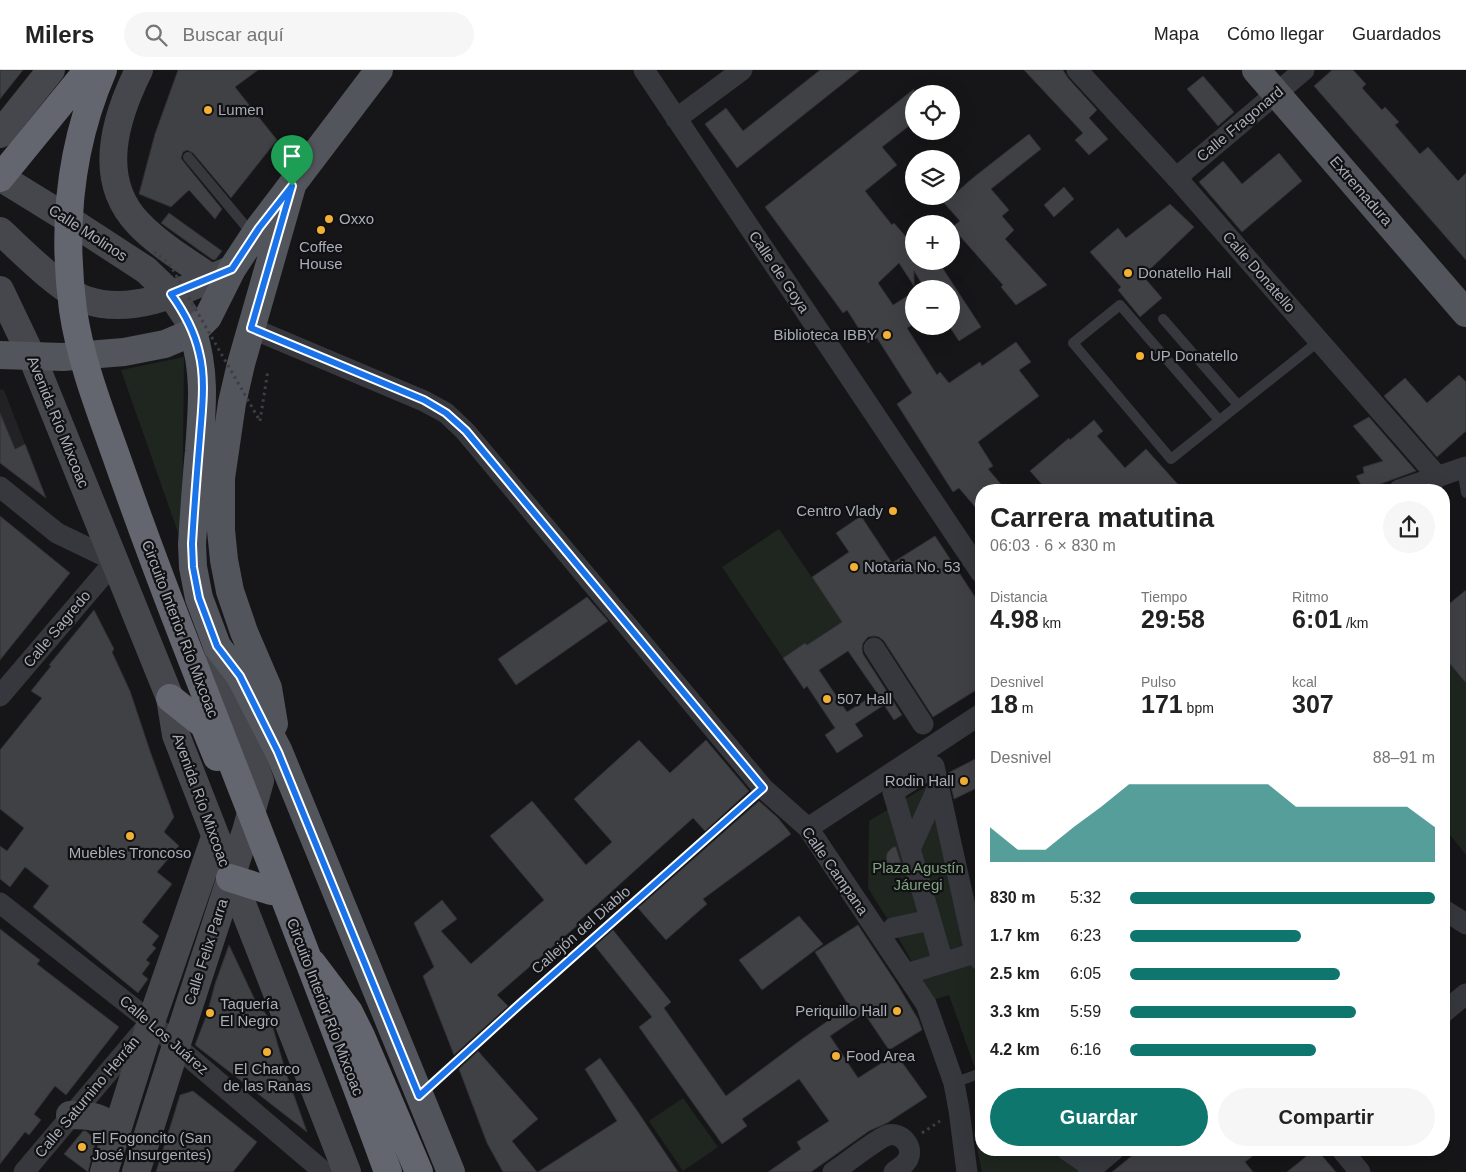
<!DOCTYPE html>
<html lang="es">
<meta charset="utf-8">
<style>
:root{--surface:#fff;--page:#f6f6f6;--text:#222;--muted:#767676;--line:#e0e0e0;--accent:#0f766e}
body{margin:0;font-family:Arial,sans-serif;background:var(--page);color:var(--text);height:100vh;display:flex;flex-direction:column;font-size:19px;white-space:nowrap}
*{box-sizing:border-box;margin:0}
p{font-size:16px;color:var(--muted)}
.icon{flex:none;width:28px;height:28px;fill:none;stroke:currentColor;stroke-width:2;stroke-linecap:round;stroke-linejoin:round}
.map{position:relative;flex:1;overflow:hidden}
.panel{position:absolute;left:975px;top:414px;width:475px;height:672px;display:flex;flex-direction:column;background:var(--surface);border-radius:20px;box-shadow:0 5px 20px #0002}
.panel>*{flex:none}
.fabs{position:absolute;left:905px;top:15px;display:grid;gap:10px}
.fabs a{display:grid;place-items:center;width:55px;height:55px;border-radius:50%;background:var(--surface);box-shadow:0 5px 20px #0002;font-size:25px}
.pin{position:absolute;display:grid;place-items:center;width:42px;height:42px;color:#fff;margin:-51px -21px;border-radius:50% 50% 50% 0;rotate:-45deg;box-shadow:0 0 5px #0007}
.pin .icon{rotate:45deg}
.round{display:grid;place-items:center;flex:none;width:52px;height:52px;border-radius:26px;background:var(--page)}
.head{display:flex;align-items:center;justify-content:space-between;height:85px;padding:0 15px}
h1{font-size:28px;font-weight:700;line-height:38px}
.stats{display:grid;grid-template-columns:repeat(3,1fr);gap:8px;height:85px;padding:5px 15px}
.stats div{display:grid;align-content:center}
.stats b{font-size:25px;font-weight:700}
.stats small{font-size:14px;font-weight:400}
.stats p{font-size:14px}
.chart{height:140px;padding:10px 15px}
.chart p{display:flex;justify-content:space-between}
.chart svg{width:100%;height:90px;margin-top:5px;fill:var(--accent);opacity:.7}
.button{display:flex;gap:10px;margin-top:auto;padding:10px 15px}
.button a{flex:1;height:58px;border-radius:30px;background:var(--accent);color:#fff;font-size:20px;font-weight:700;line-height:58px;text-align:center}
.button a+a{background:var(--page);color:var(--text)}
ul{padding:0 15px;list-style:none;font-size:16px}
li{display:grid;grid-template-columns:80px 60px 1fr;align-items:center;height:38px}
li i{height:12px;border-radius:6px;background:var(--accent)}
header{display:flex;align-items:center;gap:30px;box-sizing:border-box;height:70px;padding:0 25px;background:var(--surface);border-bottom:1px solid var(--line)}
header strong{font-size:24px}
nav{display:flex;gap:28px;margin-inline-start:auto;font-size:18px}
.search{width:350px;height:45px;background:var(--page);display:flex;align-items:center;gap:12px;box-sizing:border-box;padding:0 18px;border-radius:28px;color:var(--muted);font-size:19px}
.map>svg:first-child{display:block}
.built{fill:#222225}
.green{fill:#1e261f}
.building{fill:#404145;stroke:#303034;fill-rule:evenodd}
.lines{fill:none;stroke-linecap:round;stroke-linejoin:round}
.path{stroke:#3d3f44;stroke-width:3;stroke-dasharray:2.5 4;stroke-linecap:butt}
.lane{stroke:#37383d;stroke-width:10}
.street{stroke:#37383d;stroke-width:21}
.secondary{stroke:#45474d;stroke-width:28}
.primary{stroke:#53555c;stroke-width:28}
.highway{stroke:#63666e;stroke-width:28}
.path-bridge{stroke:#3d3f44;stroke-width:3;stroke-dasharray:2.5 4;stroke-linecap:butt}
.highway-bridge{stroke:#63666e;stroke-width:28}
.route-casing{stroke:#fff;stroke-width:10}
.route{stroke:#1a73e8;stroke-width:6}
.poi-dot{fill:#f2b134;stroke:#111113;stroke-width:2}
.labels{text-anchor:middle;stroke-width:4.5;stroke-linejoin:round;paint-order:stroke}
.poi-label{font-size:15px;fill:#a8adb8;stroke:#111113;text-anchor:start}
.street-label{font-size:15px;fill:#a8adb8;stroke:#111113}
.park-label{font-size:15px;fill:#7fa381;stroke:#111113}
</style>
<header>
<strong>Milers</strong>
<div class="search"><svg class="icon" aria-label="search" viewBox="0 0 24 24"><circle cx="10" cy="10" r="6"/><path d="M15 15l6 6"/></svg>Buscar aquí</div>
<nav><a>Mapa</a><a>Cómo llegar</a><a>Guardados</a></nav>
</header>
<div class="map">
<svg width="1466" height="1102" viewBox="0 0 1466 1102">
<rect width="100%" height="100%" fill="#161618"/>
<path class="built" d="M0 319 4 320 25 374 0 385Z"/>
<path class="green" d="M184 287 182 474 121 300Z
M779 459 842 552 807 575 805 573 783 588 722 497Z
M1444 587 1466 613V785L1444 757Z
M945 705 981 855V996L975 998 949 925 933 930 893 858 868 818 869 751Z
M683 1028 718 1077 683 1101 649 1051Z
M981 1058V1080H1111L1083 1102H982L974 1064Z"/>
<path class="building" d="M0 0H23L0 29Z
M178 0H258L235 17 277 70 231 128 193 83 187 80 183 82 181 88 183 91 222 139 215 149 189 120 171 137 139 124 155 64Z
M820 0H860L737 98 705 54 726 38 743 61Z
M1024 0H1063L1068 8 1097 40 1089 48 1108 69 1089 85 1075 70 1083 63Z
M1332 0H1353L1366 14 1362 18 1382 40 1385 37 1399 52 1395 55 1420 84 1428 77 1458 111 1466 103V190L1314 16Z
M1203 6 1234 42 1218 56 1187 19Z
M914 19V52L882 77 897 95 865 121 892 155 894 153 914 176V191H938L981 257 959 271 951 259V219H925L914 201V216L899 193 878 213 893 235 914 222V254L907 258 937 305 940 302 949 313 980 292 982 296 1016 272 1031 292 1019 300 1039 326 978 372 993 396 988 399 1006 420H981V444L959 418 953 422 897 334 912 323 877 268 868 273 847 240 843 243 765 137Z
M1029 64 1041 79 991 119 1009 140 1002 146 1014 160 1005 169 1047 215 1016 235 1001 217 1003 215 952 157 960 151 944 133 974 107Z
M1279 83 1302 111 1242 162 1199 112 1223 91 1242 114Z
M1064 117 1074 129 1054 147 1044 135Z
M1170 134 1194 157 1143 206 1162 228 1140 247 1118 220 1121 217 1090 182 1118 158 1126 168Z
M169 143 222 181 216 189 213 190 161 153Z
M1459 305 1466 312V361L1437 387 1384 326 1405 308 1427 333Z
M0 343 15 379 25 374 46 428 0 393Z
M1369 347 1416 401 1364 420 1356 406 1364 403 1363 397 1383 391 1353 356Z
M1094 350 1103 361 1097 366 1125 398 1146 379 1183 420H1047L1030 401 1069 368 1070 370Z
M0 446 70 503 0 590Z
M861 446 892 493 935 466 981 536V617L933 647 884 571 879 567 874 566 868 567 863 573 862 578 863 584 902 645 894 650 884 635 855 654 863 666 837 683 825 665 835 658 807 616 804 619 783 588 805 573 807 575 842 552 812 507 849 482 836 463ZM848 581 877 623 847 642 819 600Z
M1466 520V613L1444 587V538Z
M587 527 608 551 516 615 498 589Z
M94 540 114 579 112 582 130 621 150 681 174 747 164 762 179 776 157 802 172 814 142 852 159 866 152 875 156 878 146 890 150 893 142 904 148 909 138 923 33 837 49 816 25 797 10 817 0 809V776L7 781 24 758 0 739V680L42 628 31 621 51 596 49 595Z
M639 670 670 703 706 670 749 721 705 761 693 748 578 852 579 854 497 925 508 936 454 985 423 906 434 897 414 853 442 830 457 849 441 861 471 894 544 830 490 766 532 731 586 795 612 772 574 729Z
M981 686V716L954 729 948 703Z
M759 731 778 748 791 764 703 829 707 834 666 870 638 838Z
M893 777H896L902 796 900 798H891L886 791 887 783Z
M799 846 823 874 762 920 739 890Z
M858 855 897 914 918 949 922 960 889 980 864 943 830 966 858 1008 896 984 927 1027 887 1053 869 1061 811 1102H768L801 1079 797 1072 829 1051 799 1009 742 1049 747 1056 722 1074 639 957 652 947 595 876 613 860 671 932 664 938 726 1026 802 969 849 936 815 882Z
M0 859 40 890 37 894 119 957 66 1025 55 1016 34 1044 41 1050 29 1065 25 1062 0 1094Z
M229 875 254 928 271 951 286 1003 307 1062 195 975 207 944 215 914Z
M478 981 538 1049 512 1071 537 1102H503L487 1073 459 999Z
M600 988 636 1039 678 1102H538L617 1051 585 999Z
M193 1021 257 1072 233 1102H156L180 1025Z
M83 1061H86L96 1070 88 1102 64 1084Z
M1139 1080H1260L1245 1092 1253 1102H1112Z
M1314 1080H1317L1336 1102H1287Z"/>
<g class="lines">
<path class="path" d="M260 351 268 300
M922 1063 940 1051"/>
<path class="lane" d="M188 87 253 165
M1163 249 1238 335
M1219 350 1120 235 1073 273 1171 389 1319 271
M1462 399 1466 423
M954 1013 981 1003
M421 1024 521 933 763 718"/>
<path class="street" d="M644 0 981 503
M1077 0 1182 114 1438 407
M676 49 742 0
M1176 108 1304 0
M251 258 424 331 446 343 465 361 763 718 808 758 926 934 954 1013 959 1040 967 1102
M0 417 57 463 115 491 0 626
M1399 420 1466 397
M874 578 923 654
M938 717 910 779 943 893
M808 758 981 644
M910 779 893 722 934 696 975 883 981 891
M0 833 151 952 176 976 324 1102
M1444 840 1466 854
M893 858 930 850
M906 904 975 883
M1444 942 1466 924
M1067 1080 1093 1098
M1342 1080 1360 1102
M24 1102 148 955
M833 1102C846 1094 876 1069 888 1065 902 1062 914 1077 908 1089 905 1095 899 1098 894 1102
M1088 1102 1114 1080"/>
<path class="secondary" d="M139 0C115 48 96 109 138 153 159 175 186 191 211 208
M0 64 51 0
M0 107 60 144 146 200 171 224 189 251 193 262
M0 161C21 180 61 221 86 230 135 247 189 218 232 199
M0 220 32 287 170 628 176 665 347 1102
M70 1045C91 1045 101 1046 116 1061
M104 1102 151 952 215 767
M136 1102 176 976 246 761 260 711 227 617 217 576"/>
<path class="primary" d="M1256 0 1466 243
M193 262C206 304 202 338 199 381 196 412 194 443 192 474L193 497 199 528 217 576 240 606 279 682 451 1102
M0 285 63 287 124 282 165 274 193 262 208 247 232 199 259 158 379 0
M274 654 268 618 244 562 230 521 224 490 221 460V408L232 333 241 294 292 116"/>
<path class="highway" d="M170 628 204 655 217 687
M230 808 271 821
M312 893 349 942 361 966 419 1102"/>
<path class="path-bridge" d="M154 182 169 193 260 351"/>
<path class="highway-bridge" d="M103 0C70 76 62 158 73 240 80 288 98 335 114 380 136 443 159 505 183 567 252 745 323 923 388 1102
M0 108 88 0"/>
</g>
<g class="lines">
<defs>
<path id="route" d="M292 116 251 258 424 330 446 343 466 361 763 718 521 933 419 1026 278 682 240 606 217 576 199 528 193 497 192 474C194 438 197 402 200 366 202 339 206 309 199 282 194 260 184 242 171 224L232 199 259 158Z"/>
</defs>
<use href="#route" class="route-casing"/>
<use href="#route" class="route"/>
</g>
<g class="poi-dot">
<circle cx="208" cy="40" r="5"/>
<circle cx="329" cy="149" r="5"/>
<circle cx="321" cy="160" r="5"/>
<circle cx="1128" cy="203" r="5"/>
<circle cx="887" cy="265" r="5"/>
<circle cx="1140" cy="286" r="5"/>
<circle cx="893" cy="441" r="5"/>
<circle cx="854" cy="497" r="5"/>
<circle cx="827" cy="629" r="5"/>
<circle cx="964" cy="711" r="5"/>
<circle cx="130" cy="766" r="5"/>
<circle cx="897" cy="941" r="5"/>
<circle cx="210" cy="943" r="5"/>
<circle cx="267" cy="982" r="5"/>
<circle cx="836" cy="986" r="5"/>
<circle cx="82" cy="1077" r="5"/>
</g>
<g class="labels">
<g class="poi-label">
<text x="218" y="45">Lumen</text>
<text x="339" y="154">Oxxo</text>
<text x="321" y="182" text-anchor="middle">Coffee<tspan x="321" dy="17">House</tspan></text>
<text x="1138" y="208">Donatello Hall</text>
<text x="877" y="270" text-anchor="end">Biblioteca IBBY</text>
<text x="1150" y="291">UP Donatello</text>
<text x="883" y="446" text-anchor="end">Centro Vlady</text>
<text x="864" y="502">Notaria No. 53</text>
<text x="837" y="634">507 Hall</text>
<text x="954" y="716" text-anchor="end">Rodin Hall</text>
<text x="130" y="788" text-anchor="middle">Muebles Troncoso</text>
<text x="220" y="939">Taquería<tspan x="220" dy="17">El Negro</tspan></text>
<text x="887" y="946" text-anchor="end">Periquillo Hall</text>
<text x="846" y="991">Food Area</text>
<text x="267" y="1004" text-anchor="middle">El Charco<tspan x="267" dy="17">de las Ranas</tspan></text>
<text x="92" y="1073">El Fogoncito (San<tspan x="92" dy="17">José Insurgentes)</tspan></text>
</g>
<g class="street-label">
<text transform="translate(1240 54) rotate(-40)" y="5">Calle Fragonard</text>
<text transform="translate(1361 121) rotate(49)" y="5">Extremadura</text>
<text transform="translate(88 163) rotate(33)" y="5">Calle Molinos</text>
<text transform="translate(779 202) rotate(56)" y="5">Calle de Goya</text>
<text transform="translate(1259 202) rotate(49)" y="5">Calle Donatello</text>
<text transform="translate(58 352) rotate(68)" y="5">Avenida Río Mixcoac</text>
<text transform="translate(57 559) rotate(-50)" y="5">Calle Sagredo</text>
<text transform="translate(180 559) rotate(69)" y="5">Circuito Interior Río Mixcoac</text>
<text transform="translate(201 730) rotate(70)" y="5">Avenida Río Mixcoac</text>
<text transform="translate(835 801) rotate(55)" y="5">Calle Campana</text>
<text transform="translate(581 860) rotate(-41)" y="5">Callejón del Diablo</text>
<text transform="translate(206 882) rotate(-72)" y="5">Calle Felix Parra</text>
<text transform="translate(325 937) rotate(69)" y="5">Circuito Interior Río Mixcoac</text>
<text transform="translate(164 965) rotate(41)" y="5">Calle Los Juárez</text>
<text transform="translate(87 1027) rotate(-50)" y="5">Calle Saturnino Herrán</text>
</g>
<g class="park-label">
<text x="918" y="803">Plaza Agustín<tspan x="918" dy="17">Jáuregi</tspan></text>
</g>
</g>
</svg>
<div class="fabs">
<a><svg class="icon" aria-label="locate" viewBox="0 0 24 24"><circle cx="12" cy="12" r="6"/><path d="M12 2v4M12 18v4M2 12h4M18 12h4"/></svg></a>
<a><svg class="icon" aria-label="layers" viewBox="0 0 24 24"><path d="M12 4l9 5-9 5-9-5zM3 14l9 5 9-5"/></svg></a>
<a>+</a>
<a>−</a>
</div>
<div class="pin" style="left:292px;top:116px;background:#1e9e55"><svg class="icon" aria-label="arrive" viewBox="0 0 24 24"><path d="M6 21V4h12l-3 4 3 4H6"/></svg></div>
<section class="panel">
<div class="head"><div><h1>Carrera matutina</h1><p>06:03 · 6 × 830 m</p></div><a class="round"><svg class="icon" aria-label="share" viewBox="0 0 24 24"><path d="M12 15V3M7 8l5-5 5 5M5 13v7h14v-7"/></svg></a></div>
<div class="stats">
<div><p>Distancia</p><b>4.98<small> km</small></b></div>
<div><p>Tiempo</p><b>29:58</b></div>
<div><p>Ritmo</p><b>6:01<small> /km</small></b></div>
</div>
<div class="stats">
<div><p>Desnivel</p><b>18<small> m</small></b></div>
<div><p>Pulso</p><b>171<small> bpm</small></b></div>
<div><p>kcal</p><b>307</b></div>
</div>
<div class="chart"><p><span>Desnivel</span>88–91 m</p>
<svg viewBox="0 0 160 44" preserveAspectRatio="none"><path d="M0 44V27L10 38L20 38L30 27L40 17L50 6L60 6L70 6L80 6L90 6L100 6L110 17L120 17L130 17L140 17L150 17L160 27V44z"/></svg>
</div>
<ul>
<li><b>830 m</b>5:32<i style="width:100%"></i></li>
<li><b>1.7 km</b>6:23<i style="width:56%"></i></li>
<li><b>2.5 km</b>6:05<i style="width:69%"></i></li>
<li><b>3.3 km</b>5:59<i style="width:74%"></i></li>
<li><b>4.2 km</b>6:16<i style="width:61%"></i></li>
</ul>
<div class="button"><a>Guardar</a><a>Compartir</a></div>
</section>
</div>
